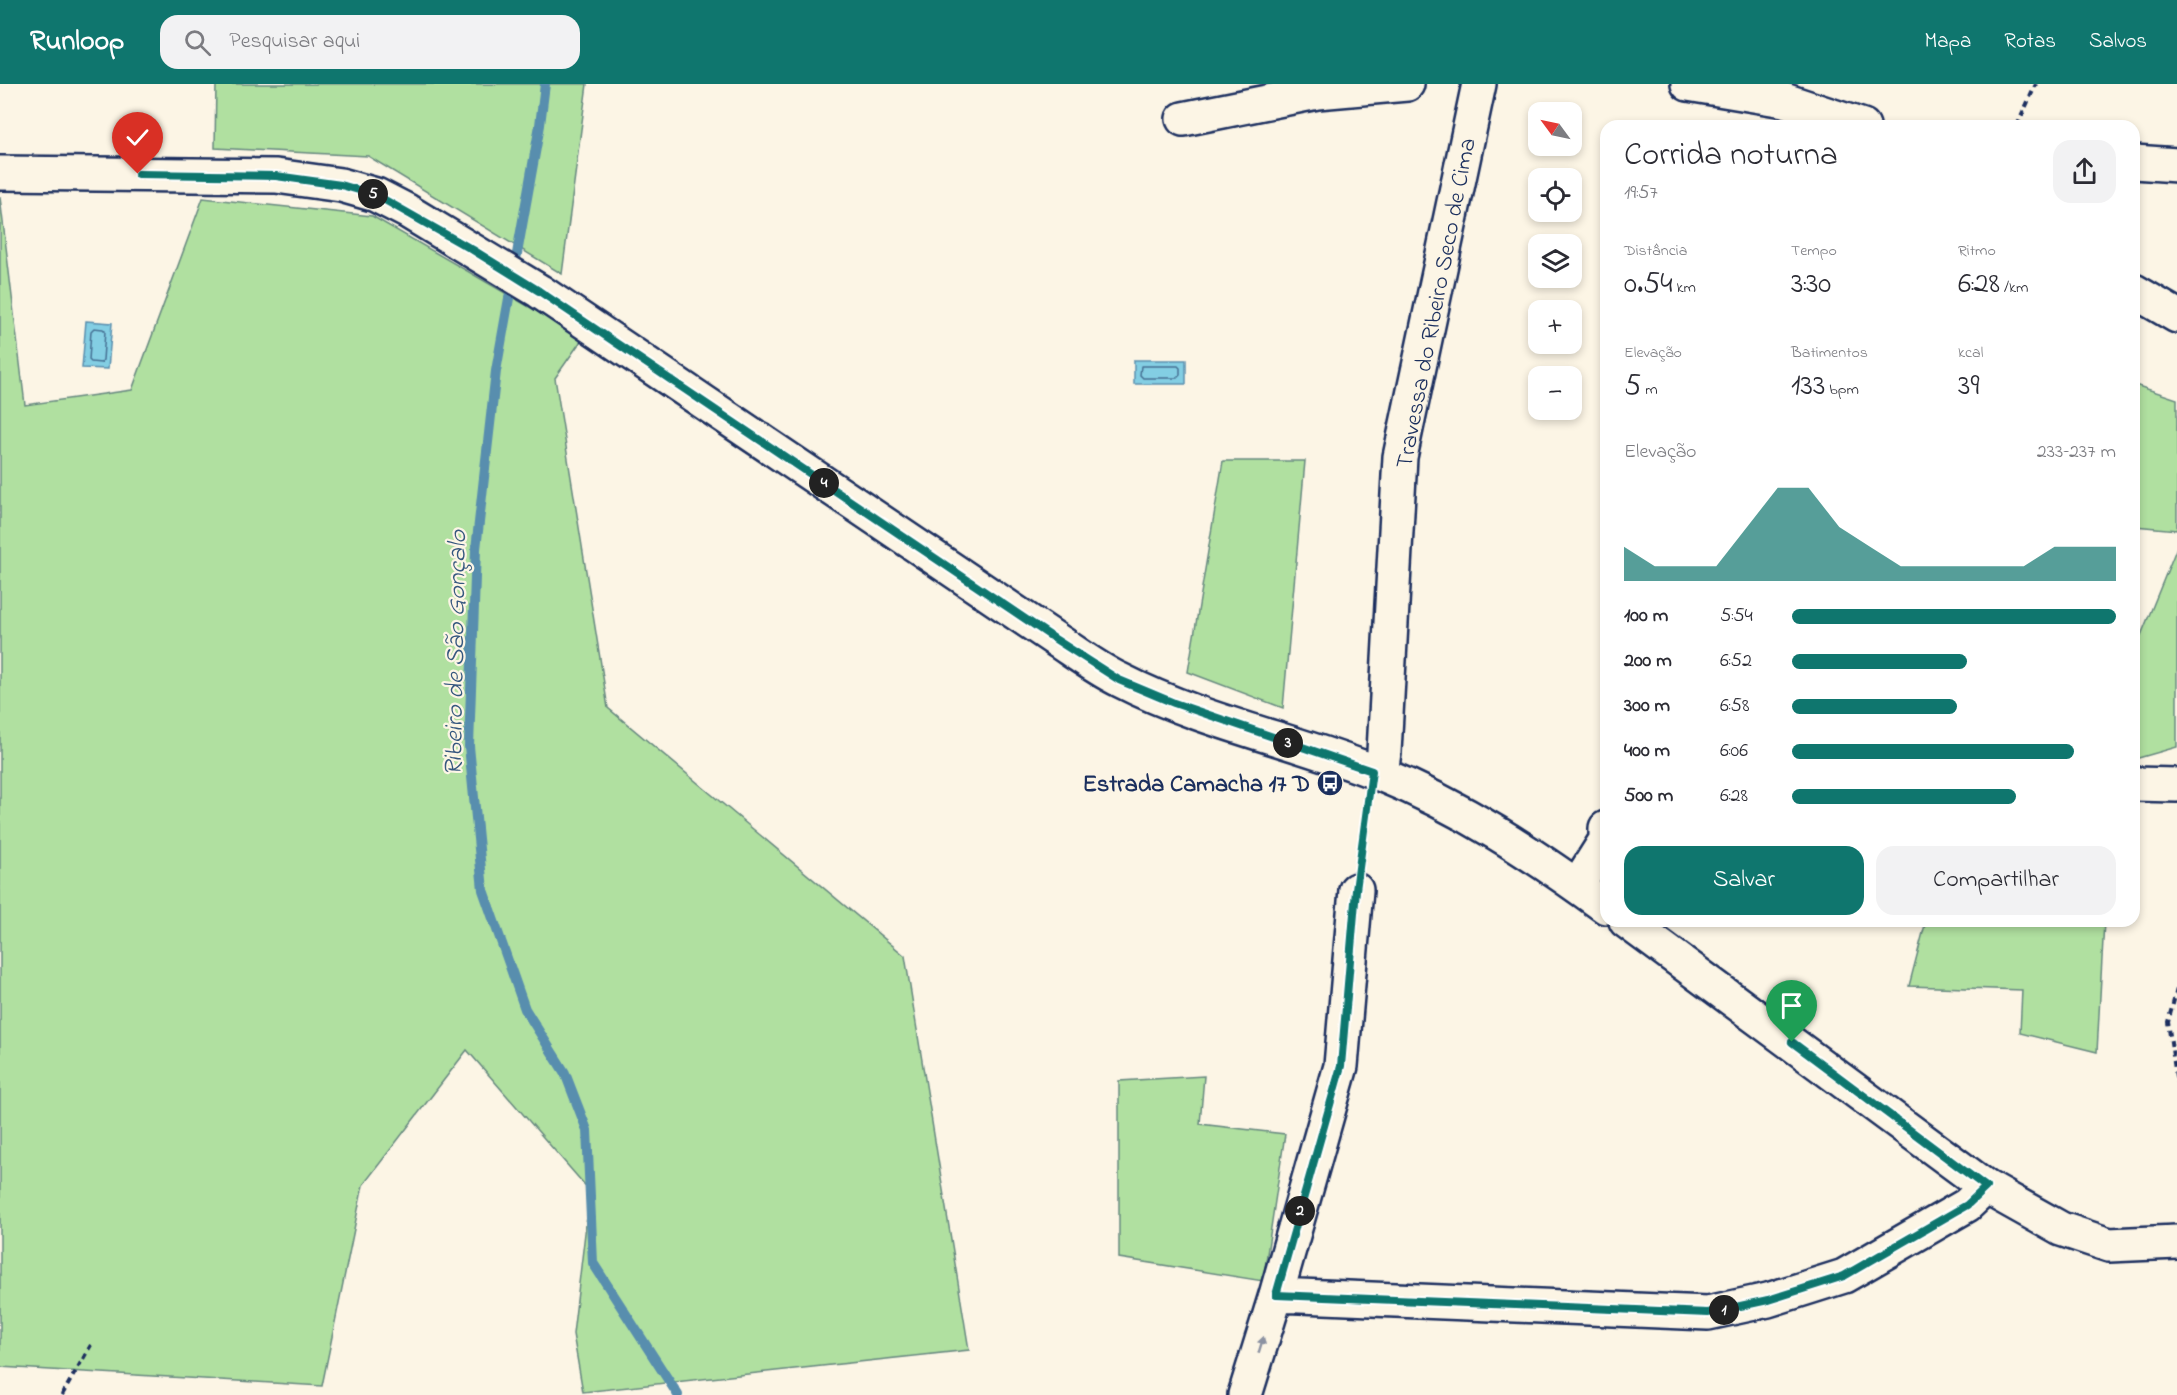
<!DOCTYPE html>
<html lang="pt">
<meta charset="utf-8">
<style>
:root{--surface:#fff;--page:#f2f2f3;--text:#2b2b33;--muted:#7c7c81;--accent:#0f766e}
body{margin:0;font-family:"Indie Flower",sans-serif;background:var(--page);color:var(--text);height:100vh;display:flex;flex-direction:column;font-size:22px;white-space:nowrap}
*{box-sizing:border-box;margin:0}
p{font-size:20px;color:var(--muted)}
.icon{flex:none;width:33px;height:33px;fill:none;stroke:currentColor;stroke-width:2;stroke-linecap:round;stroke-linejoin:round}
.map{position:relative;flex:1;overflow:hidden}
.details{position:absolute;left:1600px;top:36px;width:540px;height:807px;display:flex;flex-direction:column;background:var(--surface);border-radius:18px;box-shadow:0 3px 9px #0003}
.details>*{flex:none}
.needle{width:39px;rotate:303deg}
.tools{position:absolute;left:1528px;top:18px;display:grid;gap:12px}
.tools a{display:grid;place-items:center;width:54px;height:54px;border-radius:12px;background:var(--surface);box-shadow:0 3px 9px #0003;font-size:30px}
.pin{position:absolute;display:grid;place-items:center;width:51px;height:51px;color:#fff;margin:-62px -26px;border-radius:50% 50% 50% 0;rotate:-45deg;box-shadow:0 0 6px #0007}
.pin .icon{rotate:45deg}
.km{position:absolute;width:30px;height:30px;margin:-15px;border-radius:50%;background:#222;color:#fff;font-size:16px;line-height:30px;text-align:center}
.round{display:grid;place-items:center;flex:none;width:63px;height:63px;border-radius:18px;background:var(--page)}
.head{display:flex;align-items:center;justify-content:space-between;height:102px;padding:0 24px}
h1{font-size:33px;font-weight:600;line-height:45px}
.metrics{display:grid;grid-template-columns:repeat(3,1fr);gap:9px;height:102px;padding:6px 24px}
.metrics div{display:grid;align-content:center}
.metrics b{font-size:30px;font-weight:600}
.metrics small{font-size:16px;font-weight:400}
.metrics p{font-size:16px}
.chart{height:168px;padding:12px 24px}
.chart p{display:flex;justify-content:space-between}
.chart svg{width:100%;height:108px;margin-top:6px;fill:var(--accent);opacity:.7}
.button{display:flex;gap:12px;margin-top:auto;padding:12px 24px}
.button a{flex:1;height:69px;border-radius:18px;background:var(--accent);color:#fff;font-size:24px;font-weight:600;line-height:69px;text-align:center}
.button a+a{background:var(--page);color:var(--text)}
ul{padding:0 24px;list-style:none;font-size:20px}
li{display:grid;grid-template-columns:96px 72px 1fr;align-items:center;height:45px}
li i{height:15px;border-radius:8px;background:var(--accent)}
header{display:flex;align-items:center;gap:36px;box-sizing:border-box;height:84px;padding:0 30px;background:var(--accent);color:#fff}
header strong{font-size:28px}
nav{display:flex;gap:33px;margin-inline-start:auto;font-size:21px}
.search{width:420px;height:54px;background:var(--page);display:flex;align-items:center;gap:15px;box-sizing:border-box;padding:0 21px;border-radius:18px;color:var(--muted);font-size:22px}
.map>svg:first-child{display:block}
.green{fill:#b0e0a0;stroke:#66887f;stroke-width:1.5}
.water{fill:#83cee3;stroke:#598eae;stroke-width:1.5}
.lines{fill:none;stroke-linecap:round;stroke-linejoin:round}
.shore{stroke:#456f93;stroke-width:1.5}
.stream{stroke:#598eae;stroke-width:10}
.minor-casing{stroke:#1b2f5e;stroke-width:38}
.path{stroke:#1b2f5e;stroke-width:4;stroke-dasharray:6 4.5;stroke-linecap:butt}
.minor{stroke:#fcf5e5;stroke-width:33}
.oneway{fill:#8c92a2}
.route-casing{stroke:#fff;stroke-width:12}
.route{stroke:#0f766e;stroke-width:8}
.labels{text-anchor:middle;stroke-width:4.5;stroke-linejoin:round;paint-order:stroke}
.street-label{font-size:24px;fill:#1b2f5e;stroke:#fcf5e5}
.poi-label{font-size:24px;font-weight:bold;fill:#1b2f5e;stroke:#fcf5e5;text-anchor:end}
.water-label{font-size:26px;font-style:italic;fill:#35577f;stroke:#fcf5e5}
</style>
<header>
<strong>Runloop</strong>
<div class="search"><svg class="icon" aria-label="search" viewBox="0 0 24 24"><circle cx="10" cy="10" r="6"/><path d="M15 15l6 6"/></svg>Pesquisar aqui</div>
<nav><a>Mapa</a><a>Rotas</a><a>Salvos</a></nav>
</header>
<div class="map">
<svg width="2177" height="1311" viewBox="0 0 2177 1311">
<rect width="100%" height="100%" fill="#fcf5e5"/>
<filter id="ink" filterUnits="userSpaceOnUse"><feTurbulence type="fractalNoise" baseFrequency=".0167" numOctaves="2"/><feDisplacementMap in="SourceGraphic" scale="12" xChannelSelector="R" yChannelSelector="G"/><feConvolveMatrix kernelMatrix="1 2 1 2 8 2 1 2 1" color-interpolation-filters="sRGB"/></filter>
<g filter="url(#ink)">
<path class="green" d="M216 0H587L562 190 368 72 215 64Z
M0 113 25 321 132 306 203 114 372 132 583 254 555 294 608 624 905 872 969 1266 583 1308 573 1250 590 1107 467 966 363 1101 322 1302 0 1283Z
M2135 301 2177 315V446L2135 442Z
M1223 377H1305L1283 624 1188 588Z
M2177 463V663L2135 675V566Z
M1926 837H2104L2097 968 2020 949 2022 906 1909 902Z
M1204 992 1200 1040 1285 1050 1263 1197 1119 1174V997Z"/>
<path class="water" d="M86 237 112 239 108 285 82 284Z
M1134 276H1186V300H1134Z"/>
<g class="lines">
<path class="shore" d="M94 244 103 245 105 247 103 276 101 279 91 278 89 276 91 247Z
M1141 282H1178L1180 284V291L1177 294H1143L1140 291Z"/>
<path class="stream" d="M545 0 540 41 496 287 476 465 469 662 483 806 525 925 565 989 587 1046 593 1179 678 1311"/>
<defs>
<path id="minor" d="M1688 0 1784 16 1863 42
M1183 35 1317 8 1407 0
M2134 78 2177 81
M0 89 276 92 341 101 376 111 407 127 539 207 1055 555C1076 569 1097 585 1120 596 1202 638 1295 656 1380 690 1462 723 1535 771 1606 823
M2134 207 2177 232
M1381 690 1384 668 1400 373 1479 0
M2134 700 2177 701
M1577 802 1606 756V744
M1626 837 1986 1103 2061 1145 2109 1161 2177 1158
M1276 1211 1708 1229 1768 1216 1844 1192 1967 1121 1986 1103
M1245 1311 1276 1211 1341 982 1356 806"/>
</defs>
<use href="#minor" class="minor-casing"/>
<path class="path" d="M2017 42 2036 0
M1360 773 1367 721
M2177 905 2168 938 2177 999
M62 1311 91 1261"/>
<use href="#minor" class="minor"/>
</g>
<defs><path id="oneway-solid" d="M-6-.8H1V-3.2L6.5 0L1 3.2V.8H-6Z" transform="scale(1.5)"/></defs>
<use class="oneway" href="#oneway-solid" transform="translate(1261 1261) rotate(-73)"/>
</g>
<g class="lines" filter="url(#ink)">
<defs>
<path id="route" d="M138 90 276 92 341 101 376 111 473 166 539 207 1055 555 1119 596 1174 619 1372 687 1356 806 1341 982 1276 1211 1708 1229 1768 1216 1844 1192 1967 1121 1986 1103 1792 958"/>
</defs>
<use href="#route" class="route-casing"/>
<use href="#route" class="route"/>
</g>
<defs>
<symbol id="bus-disc" viewBox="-11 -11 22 22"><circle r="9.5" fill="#1b2f5e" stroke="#fcf5e5"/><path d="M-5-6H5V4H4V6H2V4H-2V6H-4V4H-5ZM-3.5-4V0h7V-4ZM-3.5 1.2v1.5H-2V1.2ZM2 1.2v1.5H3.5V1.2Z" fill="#fff"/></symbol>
</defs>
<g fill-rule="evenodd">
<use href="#bus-disc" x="1315" y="684" width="30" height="30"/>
</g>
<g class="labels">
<g class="street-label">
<text transform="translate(1435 219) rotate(-79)" y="8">Travessa do Ribeiro Seco de Cima</text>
</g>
<g class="poi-label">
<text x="1310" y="707">Estrada Camacha 17 D</text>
</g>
<g class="water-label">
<text transform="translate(454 569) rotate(-89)" y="9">Ribeiro de São Gonçalo</text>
</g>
</g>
</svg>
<div class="tools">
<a><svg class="needle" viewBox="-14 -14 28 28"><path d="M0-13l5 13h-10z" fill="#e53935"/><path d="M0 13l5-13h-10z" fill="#7c7c81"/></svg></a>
<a><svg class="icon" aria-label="locate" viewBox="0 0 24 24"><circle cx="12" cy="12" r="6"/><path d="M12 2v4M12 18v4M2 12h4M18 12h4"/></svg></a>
<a><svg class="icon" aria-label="layers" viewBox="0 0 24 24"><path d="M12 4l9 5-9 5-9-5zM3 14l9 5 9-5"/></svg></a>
<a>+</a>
<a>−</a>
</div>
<div class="pin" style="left:1792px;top:958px;background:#1e9e55"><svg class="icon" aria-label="arrive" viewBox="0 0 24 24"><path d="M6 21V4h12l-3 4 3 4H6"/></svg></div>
<div class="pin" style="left:138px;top:90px;background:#d93025"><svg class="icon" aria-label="check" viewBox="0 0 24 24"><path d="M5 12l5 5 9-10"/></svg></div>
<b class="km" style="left:1724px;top:1226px">1</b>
<b class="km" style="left:1300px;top:1127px">2</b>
<b class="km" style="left:1288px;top:659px">3</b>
<b class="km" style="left:824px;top:399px">4</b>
<b class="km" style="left:373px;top:110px">5</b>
<section class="details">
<div class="head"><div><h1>Corrida noturna</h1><p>19:57</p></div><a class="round"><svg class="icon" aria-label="share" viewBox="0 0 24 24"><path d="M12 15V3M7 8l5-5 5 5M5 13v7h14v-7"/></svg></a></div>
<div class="metrics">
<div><p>Distância</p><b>0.54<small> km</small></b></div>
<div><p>Tempo</p><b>3:30</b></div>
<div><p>Ritmo</p><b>6:28<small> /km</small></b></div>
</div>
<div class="metrics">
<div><p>Elevação</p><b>5<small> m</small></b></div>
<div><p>Batimentos</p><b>133<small> bpm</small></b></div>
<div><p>kcal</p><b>39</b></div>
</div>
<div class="chart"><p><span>Elevação</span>233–237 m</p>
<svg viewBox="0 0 160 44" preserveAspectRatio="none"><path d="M0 44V30L10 38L20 38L30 38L40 22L50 6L60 6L70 22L80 30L90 38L100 38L110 38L120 38L130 38L140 30L150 30L160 30V44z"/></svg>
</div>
<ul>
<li><b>100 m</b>5:54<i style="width:100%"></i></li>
<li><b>200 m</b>6:52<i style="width:54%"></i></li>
<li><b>300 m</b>6:58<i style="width:51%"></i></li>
<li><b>400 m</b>6:06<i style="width:87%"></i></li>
<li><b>500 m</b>6:28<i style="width:69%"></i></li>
</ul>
<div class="button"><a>Salvar</a><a>Compartilhar</a></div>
</section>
</div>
